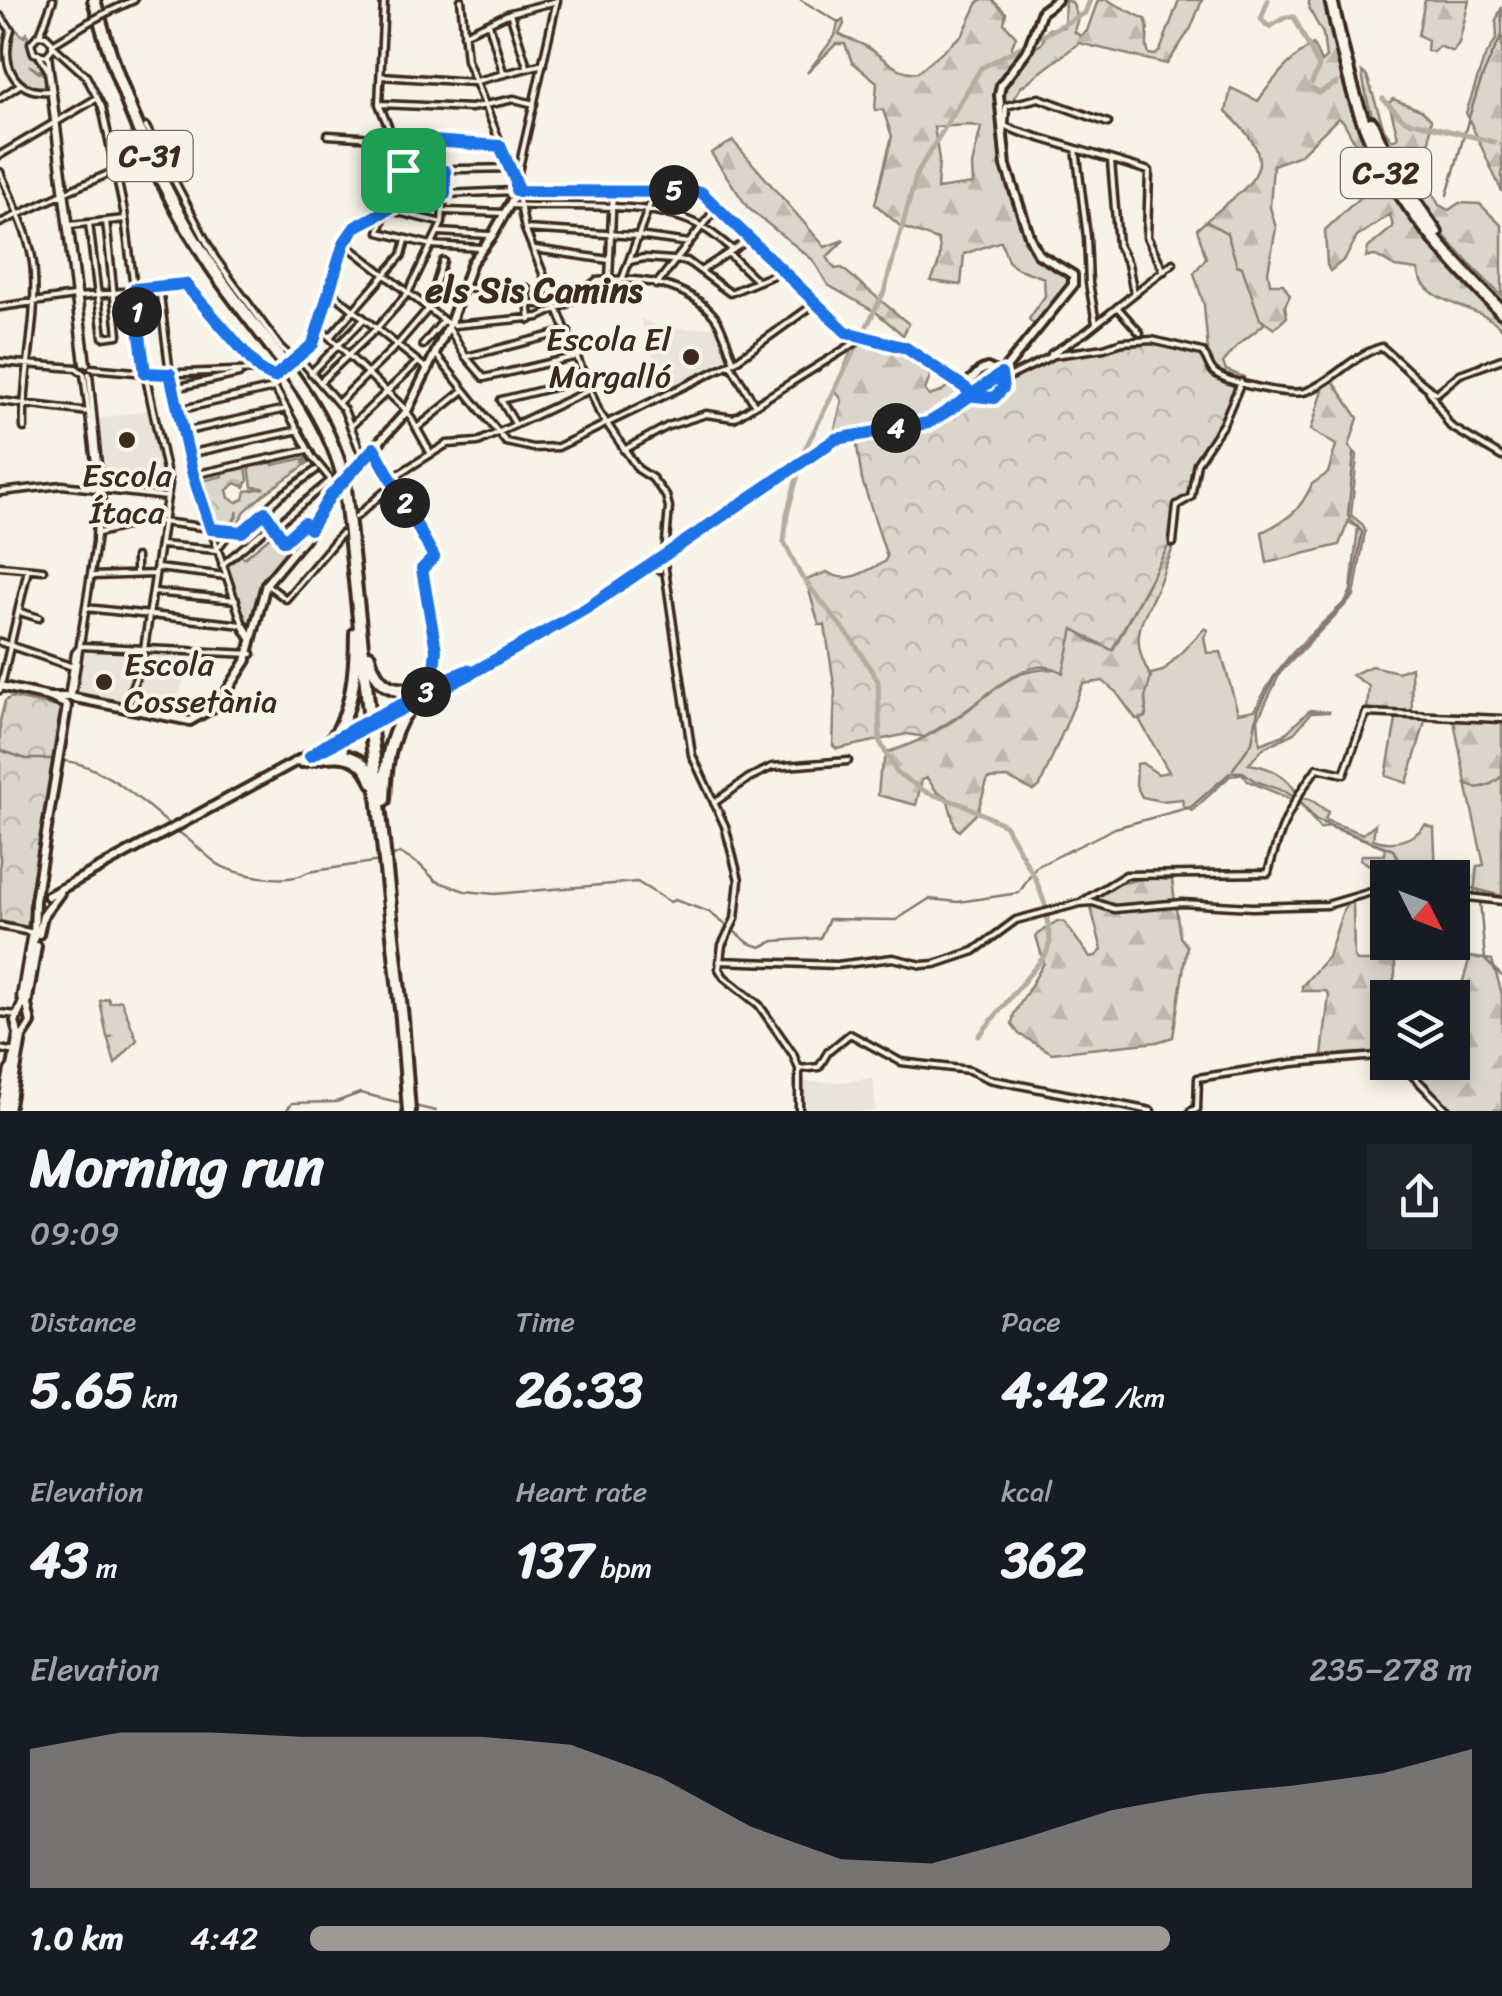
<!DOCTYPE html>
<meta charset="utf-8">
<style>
:root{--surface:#171b24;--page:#20242c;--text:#f1f3f6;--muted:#9ea1a6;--accent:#9f9995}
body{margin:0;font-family:Sriracha,sans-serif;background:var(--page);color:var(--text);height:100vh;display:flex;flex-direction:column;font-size:38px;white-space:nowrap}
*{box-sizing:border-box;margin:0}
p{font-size:32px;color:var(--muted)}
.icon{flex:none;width:55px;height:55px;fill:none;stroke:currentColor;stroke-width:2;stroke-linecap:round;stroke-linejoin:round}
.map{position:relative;height:1111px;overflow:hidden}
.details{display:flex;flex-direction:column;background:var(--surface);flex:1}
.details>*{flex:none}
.needle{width:65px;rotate:132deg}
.fabs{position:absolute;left:1370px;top:860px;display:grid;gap:20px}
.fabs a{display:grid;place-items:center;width:100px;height:100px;border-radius:0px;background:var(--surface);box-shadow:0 5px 15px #0003;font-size:50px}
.pin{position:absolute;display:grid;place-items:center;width:85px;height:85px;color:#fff;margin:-42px;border-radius:20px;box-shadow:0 5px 15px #0006}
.km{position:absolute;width:50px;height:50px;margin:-25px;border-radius:50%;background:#222;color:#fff;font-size:28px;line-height:50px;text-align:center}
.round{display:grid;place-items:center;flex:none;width:105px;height:105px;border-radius:0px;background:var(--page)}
.head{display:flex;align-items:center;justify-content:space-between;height:170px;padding:0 30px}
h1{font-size:55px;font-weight:800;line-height:75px}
.figures{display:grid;grid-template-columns:repeat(3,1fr);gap:15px;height:170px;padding:10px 30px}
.figures div{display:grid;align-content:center}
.figures b{font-size:50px;font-weight:800}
.figures small{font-size:28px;font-weight:400}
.figures p{font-size:28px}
.chart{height:280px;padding:20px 30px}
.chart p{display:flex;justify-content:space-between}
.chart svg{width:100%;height:180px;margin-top:10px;fill:var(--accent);opacity:.7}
ul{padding:0 30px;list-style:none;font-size:32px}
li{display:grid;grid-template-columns:160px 120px 1fr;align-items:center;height:75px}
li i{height:25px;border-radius:12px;background:var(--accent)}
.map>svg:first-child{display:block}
.built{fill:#e9e4d9}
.green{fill:#dbd6cb;stroke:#8b8074;stroke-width:2.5}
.forest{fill:url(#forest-firs);stroke:#8b8074;stroke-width:2.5;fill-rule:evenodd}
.park{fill:url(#park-crowns);stroke:#8b8074;stroke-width:2.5}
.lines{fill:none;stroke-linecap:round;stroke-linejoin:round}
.stream{stroke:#84786c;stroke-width:2.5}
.canal{stroke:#b4aca0;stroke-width:5}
.minor-casing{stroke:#3b2a1e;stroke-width:11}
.tertiary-casing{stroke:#3b2a1e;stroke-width:14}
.trunk-casing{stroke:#3b2a1e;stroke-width:18}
.motorway-casing{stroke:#3b2a1e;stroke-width:18}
.minor{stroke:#f7f3e8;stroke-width:4}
.tertiary{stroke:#f7f3e8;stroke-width:6}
.trunk{stroke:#f7f3e8;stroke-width:10}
.motorway{stroke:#f7f3e8;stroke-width:10}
.minor-bridge-casing{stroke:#3b2a1e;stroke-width:11;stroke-linecap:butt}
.tertiary-bridge-casing{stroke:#3b2a1e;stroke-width:14;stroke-linecap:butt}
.trunk-bridge-casing{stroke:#3b2a1e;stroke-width:18;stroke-linecap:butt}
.minor-bridge{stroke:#f7f3e8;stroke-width:4}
.tertiary-bridge{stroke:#f7f3e8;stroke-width:6}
.trunk-bridge{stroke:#f7f3e8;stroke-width:10}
.route-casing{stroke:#fff;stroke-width:20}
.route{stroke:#1a73e8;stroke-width:12}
.poi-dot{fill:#3b2a1e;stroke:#f7f3e8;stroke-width:4}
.labels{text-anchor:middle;stroke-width:8;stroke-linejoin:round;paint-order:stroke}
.shield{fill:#f7f3e8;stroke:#73665b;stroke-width:2.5}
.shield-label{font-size:30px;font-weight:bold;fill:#3b2a1e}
.poi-label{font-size:32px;fill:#3b2a1e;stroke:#f7f3e8;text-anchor:end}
.neighbourhood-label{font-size:35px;font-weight:bold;fill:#3b2a1e;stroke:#f7f3e8}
</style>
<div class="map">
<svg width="1502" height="1111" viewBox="0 0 1502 1111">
<defs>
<pattern id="forest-firs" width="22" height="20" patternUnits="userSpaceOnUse" patternTransform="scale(2.5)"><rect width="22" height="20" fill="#dbd6cb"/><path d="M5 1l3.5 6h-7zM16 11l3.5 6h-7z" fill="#bdb8ae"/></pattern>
<pattern id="park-crowns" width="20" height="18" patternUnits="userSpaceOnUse" patternTransform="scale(2.5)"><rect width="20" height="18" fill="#dbd6cb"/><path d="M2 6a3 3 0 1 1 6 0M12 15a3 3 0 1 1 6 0" fill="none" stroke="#bdb8ae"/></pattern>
</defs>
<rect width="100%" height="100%" fill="#f7f3e8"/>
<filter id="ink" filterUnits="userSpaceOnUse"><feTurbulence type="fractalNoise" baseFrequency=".01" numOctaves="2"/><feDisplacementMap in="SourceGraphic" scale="20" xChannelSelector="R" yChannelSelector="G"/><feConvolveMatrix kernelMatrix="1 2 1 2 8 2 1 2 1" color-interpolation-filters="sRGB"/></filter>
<g filter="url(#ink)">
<path class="built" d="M640 319 660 327 690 329 716 326 730 361 656 397V363Z
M148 410 164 485 105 477 97 419Z
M85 648H137L140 652 123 698 115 703 81 697 77 690Z
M149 650 193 654 172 714 138 708 132 701Z
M873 1078 876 1111H802L801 1082H841Z"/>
<path class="green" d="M13 27 24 37 27 33 30 53 45 69 38 71 29 65 39 73 46 72 45 89C27 88 8 73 9 51 9 42 14 36 13 27Z
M1206 221 1227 233 1237 265 1242 266 1264 324 1237 346 1223 363 1226 370 1244 377 1239 385 1213 374 1203 358 1208 351 1204 305 1194 273 1206 258 1197 229Z
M1351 515 1363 525 1365 532 1354 596 1280 673 1258 719 1260 744 1284 735 1310 710 1330 712 1311 713 1294 733 1263 748 1249 764C1271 767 1289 776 1298 796L1313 801 1328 812 1325 820 1363 834 1375 824 1373 839C1391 846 1413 841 1425 825L1434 828 1436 877 1388 878 1387 890 1384 889 1383 874 1360 859 1362 855H1385V847L1328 826 1320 829 1300 803 1248 781 1242 773 1230 776 1192 811 1183 806 1182 799 1161 801 1142 797 1136 785 1137 764 1142 763 1158 774 1169 772 1139 719 1146 717 1145 698 1151 674 1163 671 1205 628 1208 630 1204 637 1207 653 1221 652 1238 713 1255 710C1280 658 1305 640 1346 601L1351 590 1358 527 1348 522Z
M276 532 290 550 265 582 251 624H246L224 565 239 553 244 558Z
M1502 776V904L1453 896 1452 892 1474 894 1477 866 1484 865 1466 783 1484 787Z
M108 998 110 1003 121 1000 137 1040 115 1064 108 1039 111 1037H107L100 1001Z"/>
<path class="forest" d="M979 0H992L1006 13 1004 23 1016 36 1011 49 1013 52 1024 45 1033 49 1041 44 1049 29 1064 27 1065 0 1072 2 1078 18 1074 31 1080 36 1087 31 1098 0H1107L1145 19C1152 31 1143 43 1149 54L1155 55 1160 51 1179 0H1202L1191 28 1167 64 1079 43 1021 87 1003 115 1011 182 1038 248 1072 270 1077 280 1072 294 1040 332 1029 319 1045 296 1044 278 1016 268 1008 261 1001 241 964 254 961 285 931 281C938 267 943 256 938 240L901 227 875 204 892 136 883 110H875L877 82 852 62 845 44H836L807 73 835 36 838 23 843 20 844 24 839 34C847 39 853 40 861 44 882 53 892 74 918 72L963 34ZM970 125 981 127 972 165 973 184 937 189 939 160 934 127Z
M1309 0H1325C1347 92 1374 180 1437 252 1457 276 1480 297 1502 319V329C1481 304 1424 307 1418 270L1395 267 1376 256 1366 257 1368 248 1393 227 1390 214 1357 237 1345 259 1330 271 1327 265 1325 230 1374 184 1368 166 1343 121 1338 118 1300 155 1273 165 1270 207 1276 228 1268 272 1270 284H1283L1290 295 1285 306 1287 317 1274 329 1260 319 1242 267 1237 265 1227 233 1206 221C1255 179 1286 167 1226 112L1231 88 1258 101C1274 78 1289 60 1313 44L1321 62 1326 58 1323 34 1309 9Z
M1425 0H1469L1459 43 1453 52 1439 46 1433 52 1427 50 1428 40 1418 35Z
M1502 7V192L1466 113 1484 59 1497 38 1496 20Z
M1362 72 1367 76 1384 129 1392 140 1398 137 1389 103 1393 99 1421 110 1431 119 1427 182 1439 205 1449 210 1459 203 1480 204 1502 226V296C1440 237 1373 161 1362 72Z
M733 141 825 247 844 240 827 257 835 269 842 268 909 324 903 335 877 313 828 285 813 260 748 208 711 153Z
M865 342 903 349 927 366 930 377 925 390 929 396 941 392 952 382 964 389V394L948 408 920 422 834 434 842 400 834 389 853 348Z
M1331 378 1358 418 1349 446 1357 455 1351 515 1339 545 1267 563 1262 532C1289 519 1300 511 1312 484L1328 473 1336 445 1311 430 1325 383Z
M1172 539C1174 551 1168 559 1164 570 1149 617 1123 629 1151 677L1145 698 1146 717 1136 719 1116 692 1103 681 1083 684 1040 786 1034 791 1008 778 988 779 977 813 959 831 955 827 947 797 937 792 927 778 922 780 916 805 878 795 880 773 888 752C918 743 948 726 973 706 1003 682 1017 668 1058 669L1073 628 1091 641 1113 650Z
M1371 666 1398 672 1411 667 1412 716 1426 718 1407 783 1386 776 1397 714 1367 711 1369 686 1352 675Z
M1502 720V776C1491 786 1478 792 1466 783L1454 721Z
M1145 878 1172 880 1180 937 1187 946 1173 1037 1157 1042 1052 1053 1019 1034 1012 1025 1014 1014 1044 963 1036 936 1057 921 1064 922 1090 957 1096 956 1102 950 1089 900 1115 885Z
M1349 903 1353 905 1354 957 1357 961H1371L1379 949 1389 950 1395 957V974L1380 1040V1045L1387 1047V1062L1357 1053 1322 1056 1329 995 1326 991H1302V986L1328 957 1343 910Z
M1470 957 1492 960 1502 994V1111H1443L1396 1064 1390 1063 1452 1062 1453 1004 1458 998Z"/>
<path class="park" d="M1152 342 1202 356 1213 374 1239 385 1221 425 1194 466 1190 496 1175 502 1172 539 1112 650 1073 629 1063 673C1033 652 995 689 972 706 957 718 940 727 925 737L907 734 837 749 833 746 835 691 825 625H819L806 580 827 572C848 585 864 572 884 562L887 557 862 480 856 439 928 428 968 401C988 397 988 414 1007 394L1006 381 1053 358Z
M310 457 302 463 312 460 263 495 245 511 235 529H232L238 511 230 528H220L202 481 223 476V471L246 466 248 480 245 487 236 483 227 490 229 498 237 502 244 499 246 491 265 488 252 487 249 465 272 460 273 465Z
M11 697 62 708 27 927 0 921V721L5 701Z"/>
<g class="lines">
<path class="stream" d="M801 0 840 23
M1502 15V21
M1447 195C1464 141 1473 86 1502 36
M0 750 26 759H53
M65 761C103 765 143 802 171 826
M1233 769 1252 742 1258 710 1274 679 1285 664 1351 597 1362 532 1348 516 1354 454
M177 831C191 840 202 852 215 862 233 876 289 885 308 872L380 861
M387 859 400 853 420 865
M419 864 436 881 465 891 495 894 637 882 670 902 675 900 709 912 749 943 761 947 774 941 820 938 829 919 896 920 929 899 958 902 1019 893 1036 867 1115 828 1191 807 1231 772H1243L1255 781 1284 791 1298 799 1316 820 1393 850 1407 872 1415 878
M1452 883 1502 896
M1479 890 1485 960 1502 976
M414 1106 436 1111
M286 1111 292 1103 336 1102 360 1093 406 1104"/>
<path class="canal" d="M1268 0 1261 19 1269 27 1286 17H1294L1319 67 1312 83
M1312 89 1319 93 1337 83
M1383 99 1403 119 1412 123
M1417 123 1494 142
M1501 144 1502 142
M979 1036 1046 954 1050 942 1046 907 1036 880 1005 825 964 805 928 793 897 773 880 742 878 681 853 641 801 576 784 542 787 514 805 449 884 292 917 173 981 68 1085 13 1090 0"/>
<defs>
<path id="minor" d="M384 0 379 104 399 153 401 170 518 168
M461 0 467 60 516 182V190
M510 13 527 66
M104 14 134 0
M0 16 11 30C0 61 12 95 50 91
M489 24 503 72
M464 34 510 13 557 1
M39 35 46 36 52 42V49L46 56 34 53 31 43 41 32 53 0
M53 44 89 22
M53 46 86 76 102 107 124 211 145 373 169 484 142 662 124 709
M48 55 87 364
M40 57 48 70 83 364
M381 76 473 82 543 64
M0 98 21 84
M380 104 471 108 514 99 534 104
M58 121 97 98
M1108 123 1039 98 1006 106 1005 126 1017 131 1149 171 1147 237 1164 271
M146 127 215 258 280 347 295 361 313 344 344 243 355 227 405 201 445 194 514 191
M328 135 501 146
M1076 149 1087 237 1089 283 1096 323
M0 155 54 123
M1111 161 1118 245 1128 264 1134 293
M424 169V153
M0 172C13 204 33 240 34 274 37 326 22 377 24 428
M516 181 557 0
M66 192 115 171
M518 195 525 229 599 412 638 469 652 478 666 496 669 507 665 554
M510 205C567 209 651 198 702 227 713 233 723 242 733 250
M445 211 505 213
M0 223 63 194
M89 223 103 337 118 335 106 221
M442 223 386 209 379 232 431 245 481 248
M70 225 125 219
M525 229 638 236 689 243
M439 232 489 235
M344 243 447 323
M535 249 609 260
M728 253 757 281
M629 261 644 258 687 261 730 293 783 271
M702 270 751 238
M609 280 613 191
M622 280 655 190
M656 285 718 206
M464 288H527L530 320
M330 291 428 370
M79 297 185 285 260 370
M529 304H555
M0 307 74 296
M1117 307 1140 333
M454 325 539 317 567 304 596 281C637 276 688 283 715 317 724 329 728 348 734 362
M319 327 407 411 431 454
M450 330 466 357 484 378 578 356
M330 337 402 255 406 240
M423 345 443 321
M1051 354 1086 332 1173 263
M437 356 506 442 533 448 558 447 734 362 816 303
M466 357 568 331
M299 358 344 410 363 458
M0 362 76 368 84 374 98 487 96 541
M730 364 755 405
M91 368 157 374 260 370 269 377 276 376
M311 373 364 319
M269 377 313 458 331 480 275 526
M1003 380 1054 355 1104 348 1122 342 1152 340 1202 352C1208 358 1208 366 1214 372 1227 383 1291 397 1307 391 1334 381 1352 355 1382 347 1396 358 1424 389 1437 393L1460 374 1502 359
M320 382 377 328 408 293 442 223 445 171
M174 388 239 374
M1429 391 1450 426 1502 457
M0 401 89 412
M338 403 398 344 428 309 443 261
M178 410 274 388
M514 422 501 400 587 379
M351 426 418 362
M417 428 464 390
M183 432 286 409
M374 448 434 557 423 569 435 651 433 680 439 682 468 670 469 675
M624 450 668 426 706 414 734 418 863 338
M188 454 299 430
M193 475 308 450
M392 478 447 444 478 442 590 390
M0 492 62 485 167 497
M265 512 293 552
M356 517 394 483
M154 521 242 532 279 497 316 470
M99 533 164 516
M285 541 305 523 310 529
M1173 543 1177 505 1191 497 1197 463 1223 424 1241 382
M161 545 216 550 231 531
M663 556 692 755 725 826 739 880 735 919 722 945 719 969 724 977 759 1005 793 1054 799 1069V1111
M222 565 273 523
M0 566 43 570
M647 567 660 570
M157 568 226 576
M136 574V557
M92 576 155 574
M266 584 286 599 341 534
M153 592 236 600
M86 608 243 625 193 475 170 374 159 287
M20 612 39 618
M0 642 73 667
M81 646 252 654
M0 690 28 569
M72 695 102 504 89 374
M68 697 75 653 81 646
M714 803 749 778 772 767 848 761
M1452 895 1502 901
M1080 903 1126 875 1268 873C1279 830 1291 803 1317 768L1344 774 1366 713 1502 719
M0 926 30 932
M719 961 837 965 893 958 922 965 935 964 974 951 1016 920 1080 903 1093 902 1114 909 1182 903 1252 907 1327 905 1388 887
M22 1000 20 997 31 932
M0 1013 17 1015
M0 1049 15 1052
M1399 1062 1448 1111
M799 1069 819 1067 828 1052 850 1034 901 1062 969 1070 989 1079 1151 1111
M0 1111 8 1070 12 1065
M1191 1111 1197 1109 1198 1078 1293 1063 1377 1056 1388 1058"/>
<path id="tertiary" d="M519 191 701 192 846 332 906 349 975 396 997 397 1003 383 1001 374 987 368 980 371 964 387
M243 625 250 637
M246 661 266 584 306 536 331 496 407 411 451 321 472 262 492 236 515 195
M0 686 49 697 65 704
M49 697H70L190 721 218 705 247 660
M414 698 471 674 583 610 836 439 918 425 938 418 1001 374 1073 285V275L1038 254 1030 238 1006 166 999 95 1001 85 1028 49 1042 11 1057 0
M375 718 394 708
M48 896 332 742
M39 934 43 916 60 893
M4 1111 18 1034 15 1021 23 1002 34 937 35 901 67 706
M9 1111 22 1037 31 1023 27 1005 37 946"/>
<path id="trunk" d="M94 0C120 94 157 185 211 266 256 334 320 393 342 473
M345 488 402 1019 409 1111
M369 656C379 696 402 691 436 687
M392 714 405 702 403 694 398 690
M329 744C353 715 356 669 356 633
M343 754 339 744 348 733
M302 761C330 754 361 748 372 781
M384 800C385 765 390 726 416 700"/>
<path id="motorway" d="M1331 0C1340 38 1347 76 1360 112 1388 194 1443 252 1502 312
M1371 123 1395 173 1436 233"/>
</defs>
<use href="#minor" class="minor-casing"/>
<use href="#tertiary" class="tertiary-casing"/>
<use href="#trunk" class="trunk-casing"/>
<use href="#motorway" class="motorway-casing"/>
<use href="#minor" class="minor"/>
<use href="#tertiary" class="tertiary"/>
<use href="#trunk" class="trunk"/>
<use href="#motorway" class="motorway"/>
<defs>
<path id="minor-bridge" d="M89 22 104 14
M276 376 295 361"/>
<path id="tertiary-bridge" d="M359 732 379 721"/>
<path id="trunk-bridge" d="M342 473 345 488"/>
</defs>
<use href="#minor-bridge" class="minor-bridge-casing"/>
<use href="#tertiary-bridge" class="tertiary-bridge-casing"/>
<use href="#trunk-bridge" class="trunk-bridge-casing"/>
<use href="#minor-bridge" class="minor-bridge"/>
<use href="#tertiary-bridge" class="tertiary-bridge"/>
<use href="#trunk-bridge" class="trunk-bridge"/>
</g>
</g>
<g class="lines" filter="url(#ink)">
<defs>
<path id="route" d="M403 170 445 171V194L406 200 355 227 344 243 313 344 274 377 260 370 185 284 134 289 145 373 170 374 193 475 211 529 242 532 265 512 284 541 304 523 310 529 330 496 374 448 434 557 422 569 436 650 433 680 439 682 468 670 469 675 310 756C359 720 416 699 470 674L587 608 836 439 928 423C953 409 977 391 1001 374L1003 388 994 398 975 396 964 387 906 348 846 332 701 192 519 191 516 190V182L500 146 392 138 403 170"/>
</defs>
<use href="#route" class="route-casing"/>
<use href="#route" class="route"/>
</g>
<g class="poi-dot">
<circle cx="691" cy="357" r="10"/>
<circle cx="127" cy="440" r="10"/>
<circle cx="104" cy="682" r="10"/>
</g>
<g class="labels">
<g class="shield">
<rect x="107.5" y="131" width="85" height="50" rx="8"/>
<rect x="1341" y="148" width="90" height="50" rx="8"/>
</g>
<g class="shield-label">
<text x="150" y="166">C-31</text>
<text x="1386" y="183">C-32</text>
</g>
<g class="poi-label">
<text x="671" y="350">Escola El<tspan x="671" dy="37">Margalló</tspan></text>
<text x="127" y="486" text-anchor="middle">Escola<tspan x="127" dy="37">Ítaca</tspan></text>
<text x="124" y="675" text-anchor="start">Escola<tspan x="124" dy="37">Cossetània</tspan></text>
</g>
<g class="neighbourhood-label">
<text x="534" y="302">els Sis Camins</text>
</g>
</g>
</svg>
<div class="fabs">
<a><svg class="needle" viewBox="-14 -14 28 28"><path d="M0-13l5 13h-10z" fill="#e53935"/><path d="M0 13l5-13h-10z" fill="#9ea1a6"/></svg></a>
<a><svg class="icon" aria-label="layers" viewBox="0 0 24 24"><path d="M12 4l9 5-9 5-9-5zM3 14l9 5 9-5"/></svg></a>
</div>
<div class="pin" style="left:403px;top:170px;background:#1e9e55"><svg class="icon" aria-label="arrive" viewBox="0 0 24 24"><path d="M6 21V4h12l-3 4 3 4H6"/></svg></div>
<b class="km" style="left:137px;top:312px">1</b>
<b class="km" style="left:405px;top:503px">2</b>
<b class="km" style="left:426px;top:692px">3</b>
<b class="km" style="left:896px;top:428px">4</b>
<b class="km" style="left:674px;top:190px">5</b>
</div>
<section class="details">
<div class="head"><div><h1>Morning run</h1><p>09:09</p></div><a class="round"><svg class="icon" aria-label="share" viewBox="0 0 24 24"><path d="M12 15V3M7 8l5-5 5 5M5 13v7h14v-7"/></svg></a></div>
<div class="figures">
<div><p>Distance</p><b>5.65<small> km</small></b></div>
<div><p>Time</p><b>26:33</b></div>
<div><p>Pace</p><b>4:42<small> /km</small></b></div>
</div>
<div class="figures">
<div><p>Elevation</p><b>43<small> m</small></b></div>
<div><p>Heart rate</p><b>137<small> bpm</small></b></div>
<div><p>kcal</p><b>362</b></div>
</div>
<div class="chart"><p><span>Elevation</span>235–278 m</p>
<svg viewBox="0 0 160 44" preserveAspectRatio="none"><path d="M0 44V10L10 6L20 6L30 7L40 7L50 7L60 9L70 17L80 29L90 37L100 38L110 32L120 25L130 21L140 19L150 16L160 10V44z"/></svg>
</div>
<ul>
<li><b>1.0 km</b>4:42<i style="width:74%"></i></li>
</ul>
</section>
